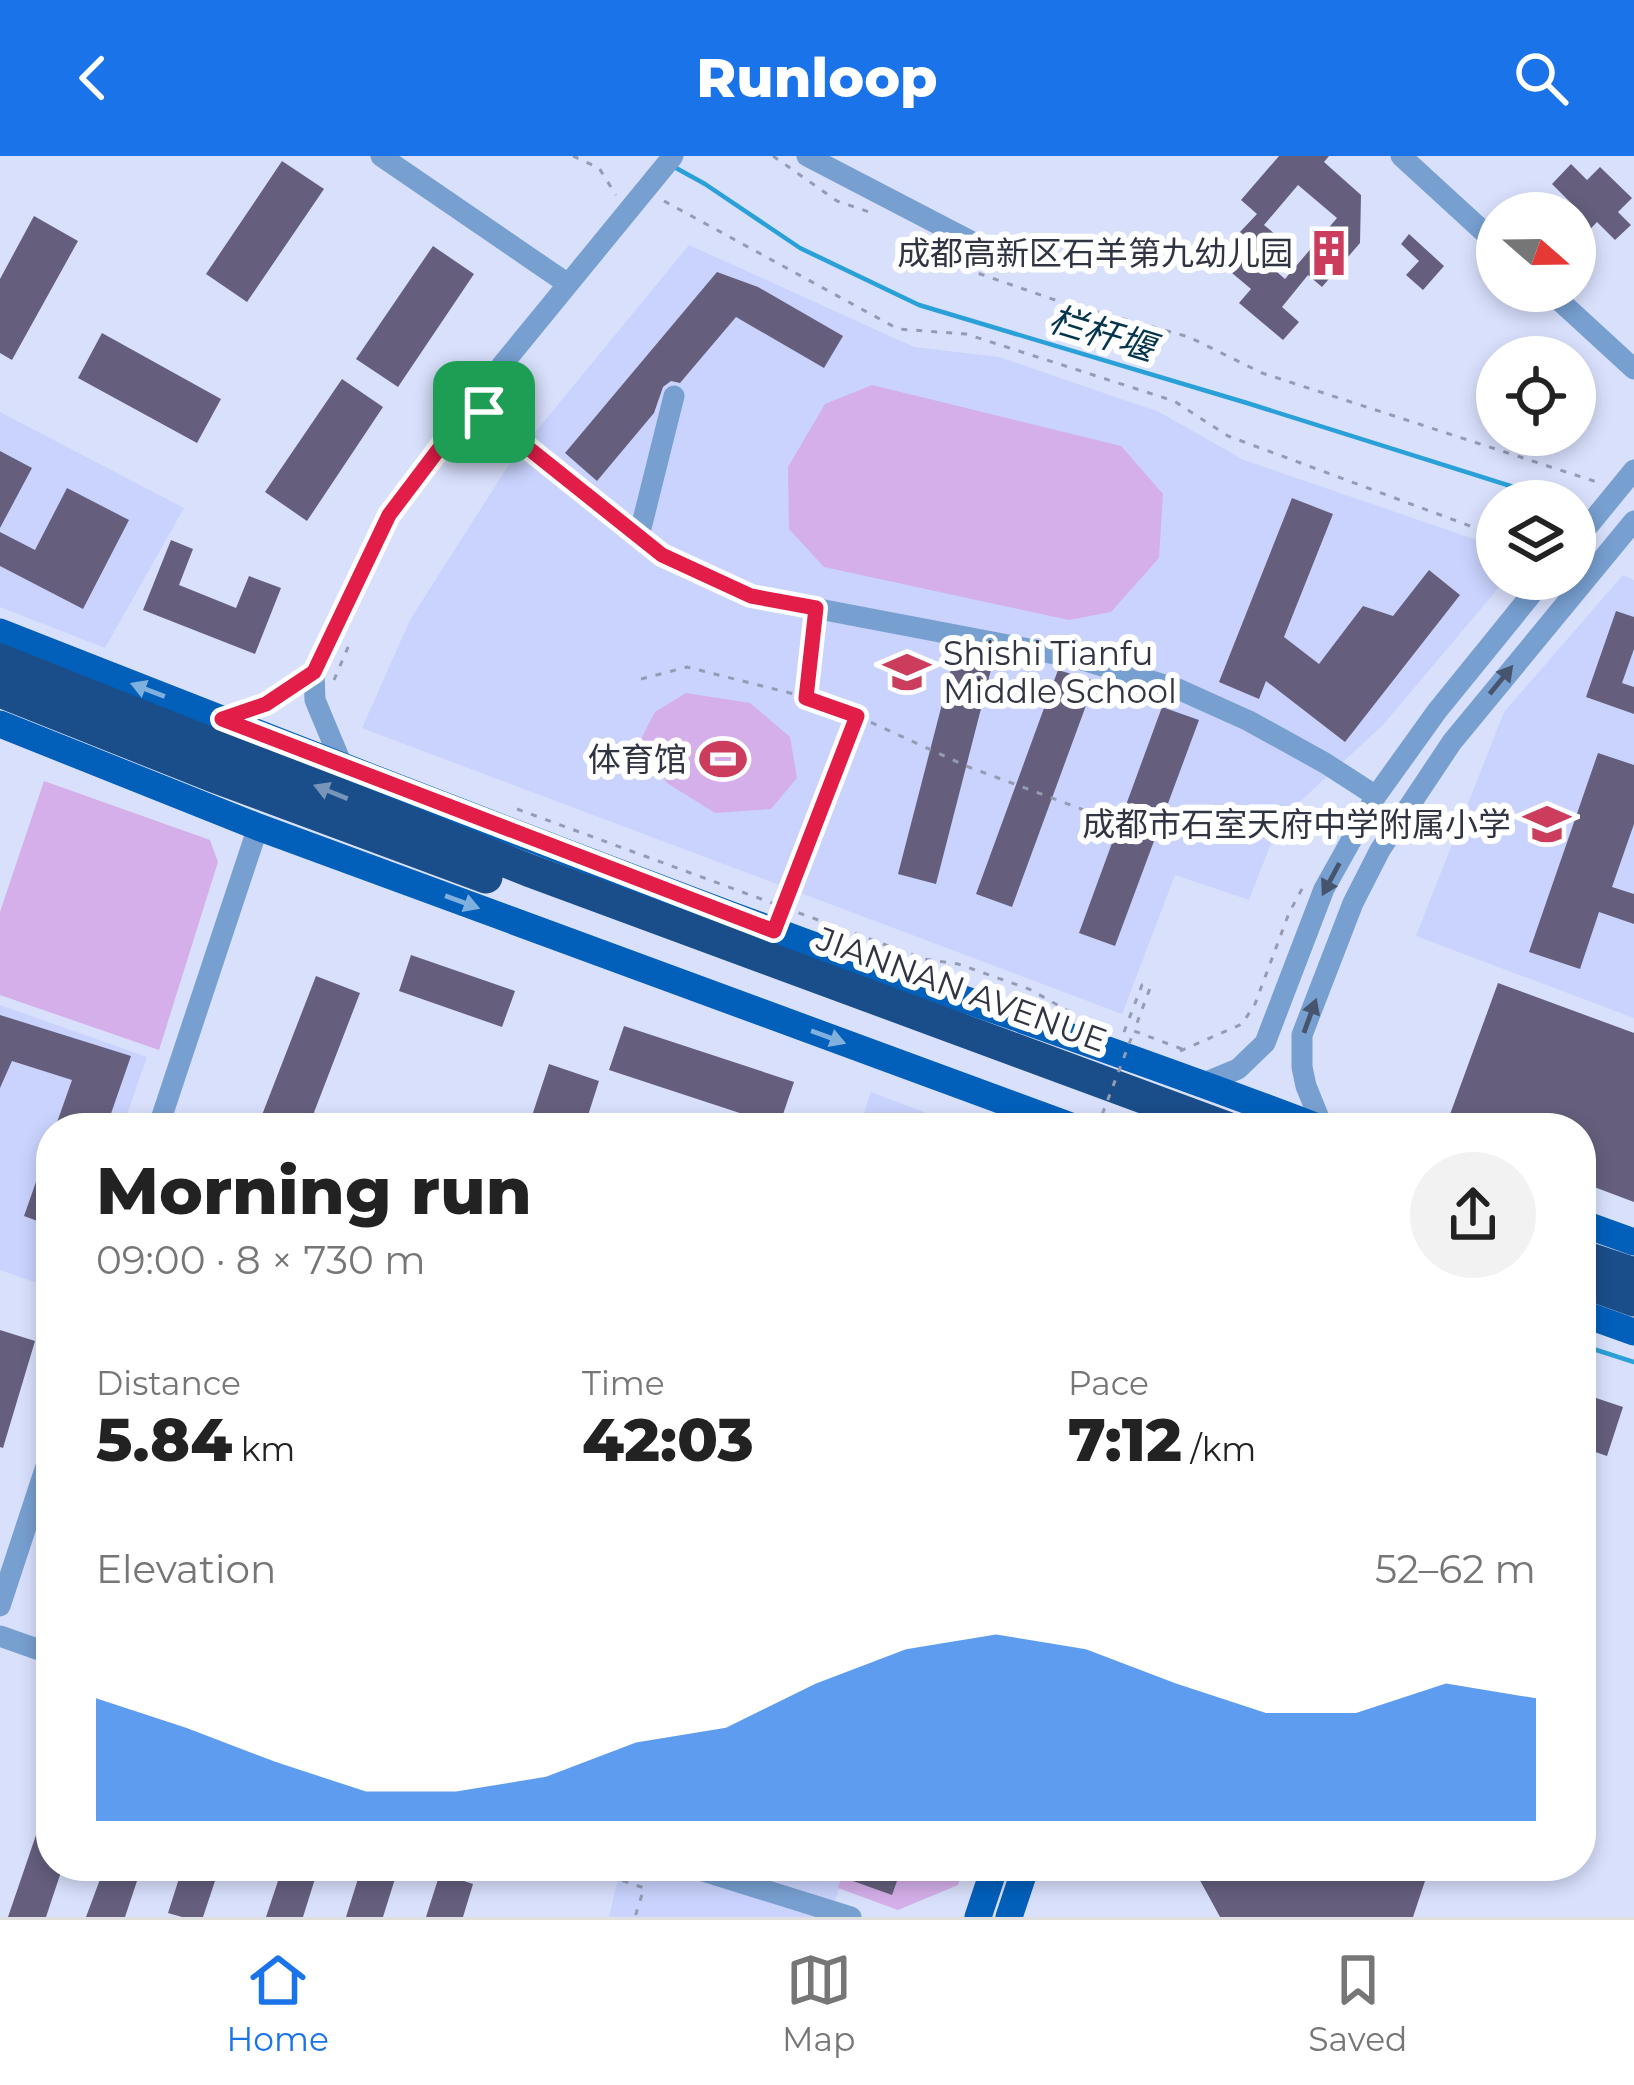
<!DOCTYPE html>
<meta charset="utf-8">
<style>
:root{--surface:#fff;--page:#f2f2f2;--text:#222;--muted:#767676;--line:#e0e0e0;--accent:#1a73e8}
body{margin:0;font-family:Montserrat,"Noto Sans SC",sans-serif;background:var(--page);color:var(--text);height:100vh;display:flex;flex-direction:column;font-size:45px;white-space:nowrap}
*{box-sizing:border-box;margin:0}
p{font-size:39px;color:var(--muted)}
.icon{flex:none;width:66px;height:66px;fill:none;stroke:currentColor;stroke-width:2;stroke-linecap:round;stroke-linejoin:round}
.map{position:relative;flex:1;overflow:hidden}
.drawer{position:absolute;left:36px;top:957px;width:1560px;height:768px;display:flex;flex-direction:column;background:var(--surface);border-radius:48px;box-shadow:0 6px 18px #0003}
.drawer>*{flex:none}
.needle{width:78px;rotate:110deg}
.tools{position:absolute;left:1476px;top:36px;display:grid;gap:24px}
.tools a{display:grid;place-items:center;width:120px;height:120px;border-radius:50%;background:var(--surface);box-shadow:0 6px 18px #0003;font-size:60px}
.pin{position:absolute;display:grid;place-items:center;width:102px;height:102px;color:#fff;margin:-51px;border-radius:24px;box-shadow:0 6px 18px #0006}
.round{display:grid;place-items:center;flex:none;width:126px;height:126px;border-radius:63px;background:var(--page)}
.overview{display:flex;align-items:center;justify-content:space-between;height:204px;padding:0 60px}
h1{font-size:66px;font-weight:800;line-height:90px}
.stats{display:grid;grid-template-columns:repeat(3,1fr);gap:18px;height:204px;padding:12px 60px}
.stats div{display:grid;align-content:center}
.stats b{font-size:60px;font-weight:800}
.stats small{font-size:33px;font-weight:400}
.stats p{font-size:33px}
.chart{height:336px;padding:24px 60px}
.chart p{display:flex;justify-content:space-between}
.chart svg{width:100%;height:216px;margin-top:12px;fill:var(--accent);opacity:.7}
header{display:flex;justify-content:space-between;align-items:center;height:156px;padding:0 60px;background:var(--accent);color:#fff;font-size:54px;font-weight:800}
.menu{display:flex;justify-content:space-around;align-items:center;height:168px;border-top:3px solid var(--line);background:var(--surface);font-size:33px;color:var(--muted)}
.menu a{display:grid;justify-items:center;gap:6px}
.menu .on{color:var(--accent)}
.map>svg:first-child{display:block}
.built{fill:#c9d3fd}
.green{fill:#d4afe9}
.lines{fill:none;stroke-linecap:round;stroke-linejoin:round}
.stream{stroke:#2aa0d8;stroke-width:4.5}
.building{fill:#655f7d;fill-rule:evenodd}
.path{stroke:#959bb1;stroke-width:3;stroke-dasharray:6 9;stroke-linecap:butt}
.minor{stroke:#779fd0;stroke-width:21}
.major{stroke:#0260bb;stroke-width:27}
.highway{stroke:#1a4e8a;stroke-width:33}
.path-bridge{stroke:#959bb1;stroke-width:3;stroke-dasharray:6 9;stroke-linecap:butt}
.oneway{fill:#46546d}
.oneway2{fill:#80b0dd}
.oneway3{fill:#7695b9}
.route-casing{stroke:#fff;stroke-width:24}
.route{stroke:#e11d48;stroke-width:15}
.labels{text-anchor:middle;stroke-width:12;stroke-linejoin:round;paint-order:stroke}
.poi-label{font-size:33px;fill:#313442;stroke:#fff;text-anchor:end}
.street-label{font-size:33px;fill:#313442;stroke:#fff}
.water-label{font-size:36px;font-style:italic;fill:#03354c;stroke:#fff}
</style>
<header><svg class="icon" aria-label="back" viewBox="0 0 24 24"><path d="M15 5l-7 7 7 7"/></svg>Runloop<svg class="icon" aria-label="search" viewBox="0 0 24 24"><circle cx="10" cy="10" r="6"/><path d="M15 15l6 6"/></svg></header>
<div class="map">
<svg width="1634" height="1761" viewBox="0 0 1634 1761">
<rect width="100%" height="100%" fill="#d9e0fc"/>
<path class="built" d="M689 89 914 191 999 201 1159 256 1244 304 1497 391V423H1506L1383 569 1280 664 1249 744 1175 719 1122 858 362 572 410 464 510 307Z
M0 256 184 352 105 492 0 451Z
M1623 419 1634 424V862L1416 780 1504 556Z
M0 849 147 901 122 972H51V1132L0 1114Z
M871 936 966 972H859Z
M621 1710H846L830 1761H609Z"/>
<path class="green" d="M872 229 1121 290 1163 338 1159 402 1111 456 1069 464 824 411 789 373 788 311 825 248Z
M686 537 750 547 790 581 797 622 771 653 715 657 667 627 640 585 655 556Z
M44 625 210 684 218 706 159 894 0 839V756Z
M846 1710H964L958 1729 898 1754 838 1732Z"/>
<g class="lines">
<path class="stream" d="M676 12 705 28 800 92 919 149 1247 247 1558 345
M1575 350 1577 351
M1581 1189 1634 1206"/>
</g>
<path class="building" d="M1279 0H1329L1324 6 1361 39 1360 87 1322 131 1308 119 1282 151 1299 166 1283 184 1239 147 1251 133 1232 117 1255 89 1240 76 1257 58 1241 44ZM1298 29 1337 62 1285 123 1263 104 1281 83 1264 69Z
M282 5 324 33 247 146 206 118Z
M1571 8 1587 24 1600 11 1632 42 1618 56 1631 69 1615 84 1597 66 1575 89 1577 53 1552 28Z
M34 60 78 85 12 204 0 197V123Z
M1409 78 1444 110 1423 134 1406 119 1419 105 1401 88Z
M433 90 474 118 398 231 356 203Z
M717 116 758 131 843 180 824 212 736 161 680 227 671 225 663 231 654 257 597 325 565 297Z
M102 177 221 243 197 287 78 222Z
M342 223 383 251 307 365 265 336Z
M0 295 32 312 0 372Z
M67 332 129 364 83 453 0 410V376L35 394Z
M1292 342 1333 358 1284 481 1319 508 1363 450 1393 460 1429 414 1460 439 1345 586 1266 525 1259 543 1219 526Z
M171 384 193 393 179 429 236 452 249 420 281 432 255 498 143 454Z
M1616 455 1634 461V493L1622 527 1634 531V558L1586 541Z
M956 494 994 502 936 728 898 718Z
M1058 514 1095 525 1012 751 976 738Z
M1162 551 1199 564 1115 790 1079 777Z
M1598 597 1634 609V668L1612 731 1634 738V768L1599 756 1580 813 1529 796Z
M411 799 515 835 502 871 399 835Z
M316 820 360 837 308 972H295L262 959Z
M1498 827 1634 877V1046L1581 1026V972H1445Z
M0 859 131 900 106 972H55L72 924 12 905 0 932Z
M624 870 794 926 779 970 609 914Z
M549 908 599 925 584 972H528Z
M49 989 51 990V1070L24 1060Z
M0 1174 35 1185 3 1292 0 1291Z
M1581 1237 1623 1251 1607 1300 1581 1291Z
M48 1644H51V1710H63L46 1761H8Z
M105 1710H142L125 1761H86Z
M183 1710H220L203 1761H182L168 1757Z
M283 1710H319L303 1761H266Z
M362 1710H399L383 1761H346Z
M1198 1710H1430L1413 1761H1220L1196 1717Z
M858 1711 897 1725 892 1739 853 1725Z
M440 1717 473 1728 463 1761H426Z"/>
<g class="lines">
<path class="path" d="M573 0 599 12 616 39
M773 0 837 45 875 58
M664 45 898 173 966 178 1174 245 1228 280 1497 380
M915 79 960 111 1058 145 1189 181 1262 217 1597 326
M641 523 687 511 794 538 857 560 966 610 1119 667
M334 524 349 489
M806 540 814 472
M517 653 924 803 958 808 1029 833 1070 856
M781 757 857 560
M1124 876 1142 829 1150 832 1134 875 1182 893
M1180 895 1242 868 1255 848 1289 757 1303 731
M1100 965 1121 972
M580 1710 644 1732 635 1761"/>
<path class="minor" d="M381 0 568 128
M807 0 1009 105
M1401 0 1497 88
M1549 135 1634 213
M473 248 662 399 751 440 1076 502 1178 533 1249 565 1325 607 1376 640
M639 380 674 240
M1575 386 1634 314
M222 563 266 548 314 516
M343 611 315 544 314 516 389 359 502 209 673 0
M1204 927 1238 913 1265 887 1324 733 1376 640 1437 555 1544 423
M158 972 258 671
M1323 972 1306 930 1302 911V879L1353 747 1380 694 1452 586 1634 365
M0 1450 51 1295
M0 1480 51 1498
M687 1710 851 1761"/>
<path class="major" d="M0 476C257 577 514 678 772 774 954 842 1139 902 1320 972
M0 568 258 671 1076 972
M1581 1067 1634 1086
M1581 1157 1634 1176
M978 1761 995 1710
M1009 1761 1026 1710"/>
<path class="highway" d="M0 504 528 714 1227 972
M0 535 211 619 486 721
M1581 1100 1634 1118
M1581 1125 1634 1144"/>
<path class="path-bridge" d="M1097 972 1134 875"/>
</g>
<defs><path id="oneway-solid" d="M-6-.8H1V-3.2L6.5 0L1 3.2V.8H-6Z" transform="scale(3)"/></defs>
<g class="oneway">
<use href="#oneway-solid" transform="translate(1501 524) rotate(-51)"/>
<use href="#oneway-solid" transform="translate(1331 723) rotate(118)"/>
<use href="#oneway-solid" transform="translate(1310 860) rotate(-70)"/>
</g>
<g class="oneway2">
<use href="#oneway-solid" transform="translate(148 534) rotate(-159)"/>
<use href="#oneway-solid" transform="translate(462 746) rotate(20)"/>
<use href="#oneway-solid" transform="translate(828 881) rotate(20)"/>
</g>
<use class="oneway3" href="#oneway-solid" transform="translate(331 636) rotate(-158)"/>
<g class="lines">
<defs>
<path id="route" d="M473 248 662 399 751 440 816 452 806 542 857 560 774 775 222 563 266 548 314 516 389 359Z"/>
</defs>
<use href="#route" class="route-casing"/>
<use href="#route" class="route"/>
</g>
<defs>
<symbol id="building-bare" viewBox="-9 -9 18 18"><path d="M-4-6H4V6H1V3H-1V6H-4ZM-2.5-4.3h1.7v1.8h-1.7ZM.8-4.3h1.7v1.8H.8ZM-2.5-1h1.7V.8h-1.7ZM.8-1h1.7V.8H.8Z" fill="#cb3c5d" stroke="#fff" stroke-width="2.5" paint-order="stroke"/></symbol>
<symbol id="school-bare" viewBox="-9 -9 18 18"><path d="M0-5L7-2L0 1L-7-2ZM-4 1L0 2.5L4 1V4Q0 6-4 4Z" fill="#cb3c5d" stroke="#fff" stroke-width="2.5" paint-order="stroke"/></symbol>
<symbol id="stadium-bare" viewBox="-9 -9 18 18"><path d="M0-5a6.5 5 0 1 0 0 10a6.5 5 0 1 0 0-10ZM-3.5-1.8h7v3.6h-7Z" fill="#cb3c5d" stroke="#fff" stroke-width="2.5" paint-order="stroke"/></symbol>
</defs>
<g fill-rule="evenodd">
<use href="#building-bare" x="1296" y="64" width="66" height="66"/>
<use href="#school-bare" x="874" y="483" width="66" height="66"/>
<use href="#stadium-bare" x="690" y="570" width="66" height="66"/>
<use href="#school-bare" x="1514" y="635" width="66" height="66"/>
</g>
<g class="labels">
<g class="poi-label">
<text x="1293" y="109">成都高新区石羊第九幼儿园</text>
<text x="943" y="509" text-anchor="start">Shishi Tianfu<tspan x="943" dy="38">Middle School</tspan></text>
<text x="687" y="615">体育馆</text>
<text x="1511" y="680">成都市石室天府中学附属小学</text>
</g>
<g class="street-label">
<text transform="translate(962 833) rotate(20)" y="12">JIANNAN AVENUE</text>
</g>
<g class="water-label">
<text transform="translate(1102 177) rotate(17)" y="13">栏杆堰</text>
</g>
</g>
</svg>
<div class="tools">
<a><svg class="needle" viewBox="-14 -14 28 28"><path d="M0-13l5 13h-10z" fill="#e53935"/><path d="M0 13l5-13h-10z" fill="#767676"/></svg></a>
<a><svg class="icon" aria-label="locate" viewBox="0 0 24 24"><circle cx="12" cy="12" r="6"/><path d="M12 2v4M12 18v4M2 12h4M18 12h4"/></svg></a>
<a><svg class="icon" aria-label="layers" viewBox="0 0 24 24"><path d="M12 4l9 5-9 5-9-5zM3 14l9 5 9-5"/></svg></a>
</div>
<div class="pin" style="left:484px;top:256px;background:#1e9e55"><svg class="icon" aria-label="arrive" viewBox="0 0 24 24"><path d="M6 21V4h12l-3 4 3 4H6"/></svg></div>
<section class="drawer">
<div class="overview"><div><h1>Morning run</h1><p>09:00 · 8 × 730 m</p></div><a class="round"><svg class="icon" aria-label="share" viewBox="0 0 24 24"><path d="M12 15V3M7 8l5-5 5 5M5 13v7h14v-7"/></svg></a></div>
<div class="stats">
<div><p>Distance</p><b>5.84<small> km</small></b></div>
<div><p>Time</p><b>42:03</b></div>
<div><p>Pace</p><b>7:12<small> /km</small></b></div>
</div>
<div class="chart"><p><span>Elevation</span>52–62 m</p>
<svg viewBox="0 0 160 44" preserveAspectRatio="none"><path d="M0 44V19L10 25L20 32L30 38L40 38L50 35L60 28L70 25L80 16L90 9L100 6L110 9L120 16L130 22L140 22L150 16L160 19V44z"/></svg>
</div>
</section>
</div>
<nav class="menu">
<a class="on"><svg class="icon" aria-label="home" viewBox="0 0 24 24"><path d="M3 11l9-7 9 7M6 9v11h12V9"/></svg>Home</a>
<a><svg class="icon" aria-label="map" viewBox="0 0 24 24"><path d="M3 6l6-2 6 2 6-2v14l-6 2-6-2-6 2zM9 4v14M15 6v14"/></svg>Map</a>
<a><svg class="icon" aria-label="saved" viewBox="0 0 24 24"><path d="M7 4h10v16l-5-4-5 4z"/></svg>Saved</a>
</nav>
